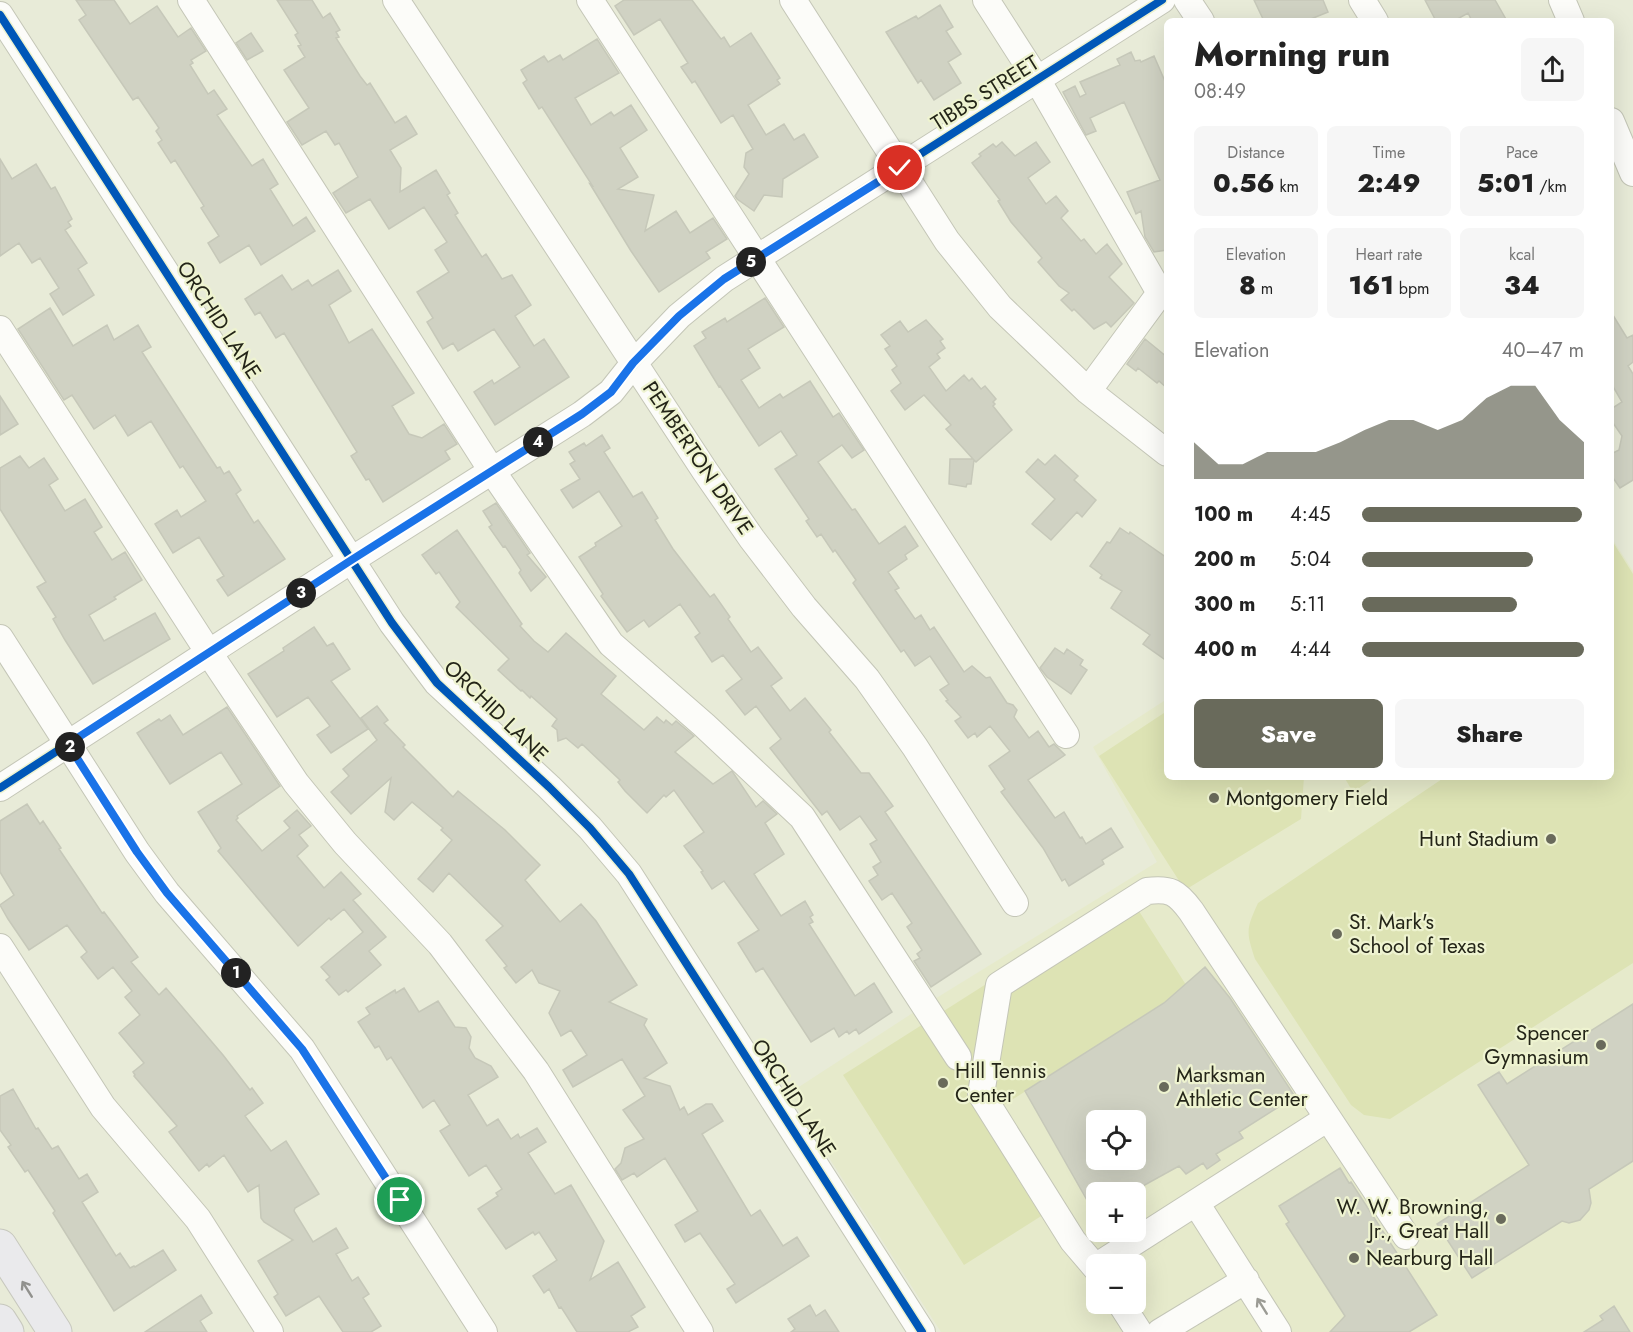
<!DOCTYPE html>
<meta charset="utf-8">
<style>
:root{--surface:#fff;--page:#f6f6f6;--text:#222;--muted:#767676;--accent:#696a5b}
body{margin:0;font-family:Jost,sans-serif;background:var(--page);color:var(--text);height:100vh;display:flex;flex-direction:column;font-size:22px;white-space:nowrap}
*{box-sizing:border-box;margin:0}
p{font-size:20px;color:var(--muted)}
.icon{flex:none;width:33px;height:33px;fill:none;stroke:currentColor;stroke-width:2;stroke-linecap:round;stroke-linejoin:round}
.map{position:relative;flex:1;overflow:hidden}
.panel{position:absolute;left:1164px;top:18px;width:450px;height:762px;display:flex;flex-direction:column;background:var(--surface);border-radius:9px;box-shadow:0 6px 24px #0002}
.panel>*{flex:none}
.buttons{position:absolute;left:1086px;top:1110px;display:grid;gap:12px}
.buttons a{display:grid;place-items:center;width:60px;height:60px;border-radius:9px;background:var(--surface);box-shadow:0 6px 24px #0002;font-size:30px}
.pin{position:absolute;display:grid;place-items:center;width:51px;height:51px;color:#fff;margin:-26px;border:3px solid #fff;border-radius:50%;box-shadow:0 2px 6px #0007}
.km{position:absolute;width:30px;height:30px;margin:-15px;border-radius:50%;background:#222;color:#fff;font-size:16px;line-height:30px;text-align:center}
.round{display:grid;place-items:center;flex:none;width:63px;height:63px;border-radius:9px;background:var(--page)}
.headline{display:flex;align-items:center;justify-content:space-between;height:102px;padding:0 30px}
h1{font-size:33px;font-weight:800;line-height:45px}
.stats{display:grid;grid-template-columns:repeat(3,1fr);gap:9px;height:102px;padding:6px 30px}
.stats div{display:grid;align-content:center;border-radius:9px;background:var(--page);text-align:center}
.stats b{font-size:26px;font-weight:800}
.stats small{font-size:16px;font-weight:400}
.stats p{font-size:16px}
.chart{height:168px;padding:12px 30px}
.chart p{display:flex;justify-content:space-between}
.chart svg{width:100%;height:108px;margin-top:6px;fill:var(--accent);opacity:.7}
.button{display:flex;gap:12px;margin-top:auto;padding:12px 30px}
.button a{flex:1;height:69px;border-radius:9px;background:var(--accent);color:#fff;font-size:24px;font-weight:800;line-height:69px;text-align:center}
.button a+a{background:var(--page);color:var(--text)}
ul{padding:0 30px;list-style:none;font-size:20px}
li{display:grid;grid-template-columns:96px 72px 1fr;align-items:center;height:45px}
li i{height:15px;border-radius:8px;background:var(--accent)}
.map>svg:first-child{display:block}
.built{fill:#e6eacb;fill-rule:evenodd}
.green{fill:#dde3b4}
.building{fill:#d0d2c3;stroke:#c6c8b9;stroke-width:1.5;fill-rule:evenodd}
.lines{fill:none;stroke-linecap:round;stroke-linejoin:round}
.minor-casing{stroke:#c4c6b7;stroke-width:28}
.major-casing{stroke:#c7c8be;stroke-width:35}
.minor{stroke:#fcfcf9;stroke-width:26}
.major{stroke:#eaeaec;stroke-width:33}
.cycleway-casing{stroke:#eef3d0;stroke-width:11}
.cycleway{stroke:#0057b8;stroke-width:8}
.oneway{stroke:#91918d}
.oneway2{stroke:#9b9b94}
.route-casing{stroke:#fff;stroke-width:12}
.route{stroke:#1a73e8;stroke-width:8}
.poi-dot{fill:#696a5b;stroke:#eef3d0;stroke-width:2}
.labels{text-anchor:middle;stroke-width:4.5;stroke-linejoin:round;paint-order:stroke}
.street-label{font-size:21px;fill:#242518;stroke:#eef3d0}
.poi-label{font-size:21px;fill:#242518;stroke:#eef3d0;text-anchor:start}
</style>
<div class="map">
<svg width="1633" height="1332" viewBox="0 0 1633 1332">
<rect width="100%" height="100%" fill="#e8ebd8"/>
<path class="built" d="M1611 537 1633 571V1332H941L788 1094 925 1005 1157 862 1093 747 1167 699V777H1611ZM1096 1120H1136V1160H1096ZM1096 1192H1136V1232H1096ZM1096 1264H1136V1304H1096Z"/>
<path class="green" d="M1611 539 1633 574V963L1390 1119 1364 1115 1351 1105 1255 959C1246 931 1246 930 1258 903L1445 777H1611Z
M1167 711V777H1304L1301 819 1185 890 1099 756Z
M1344 777H1376L1353 792Z
M1128 894 1188 988 985 1117 1046 1213 964 1265 843 1075Z"/>
<path class="building" d="M76 0H114L130 24 157 6 178 37 191 28 206 51 191 60 193 63 190 65 208 94 214 90 227 109 217 115 252 166 263 159 278 184 270 189 293 226 306 217 315 231 261 265 249 245 220 263 208 243 219 236 201 208 204 206 175 160 171 163 158 143 162 140 156 131 159 128 138 97 133 100 79 20 86 15Z
M277 0H312L323 18 330 13 340 30 336 32 339 37 336 38 360 76 367 85 370 83 395 123 406 116 417 134 390 150 401 168 400 192 436 170 450 193 447 195 458 213 455 215 482 257 486 254 502 279 512 275 531 305 515 316 534 346 544 339 569 377 495 425 474 392 492 380 494 384 520 367 494 329 458 351 453 343 443 349 427 322 433 318 417 292 449 272 435 250 447 242 424 207 389 229 370 199 346 213 333 193 358 177 339 143 335 145 326 131 302 145 287 122 309 108 284 70 305 57 298 46 301 45 295 35 298 33Z
M624 0H692L721 39 724 37 730 47 751 33 780 78 777 80 780 84 748 105 766 135 784 124 794 140 804 134 818 157 783 179 782 197 764 195 754 211 737 199 735 196 749 174 744 167 746 153 753 149 733 115 721 123 695 81 692 83 681 67 688 63 660 19 634 35 615 6Z
M1254 0H1323L1328 12 1306 21H1264Z
M1425 0H1495L1507 21H1472L1468 13 1454 21H1436Z
M940 5 953 27 946 31 961 54 948 62 961 83 934 100 921 80 918 83 886 32 916 16 918 19Z
M251 33 263 51 247 60 236 43Z
M597 39 619 73 575 98 591 125 611 112 614 116 631 105 647 130 620 148 638 177 618 189 654 195 645 231 676 211 690 233 713 218 727 239 706 252 710 258 659 292 631 251 590 184 592 185 542 107 539 109 523 83 527 80 521 70 544 56 548 62 560 55 563 60Z
M1131 52 1135 61 1140 60 1141 62 1154 56 1167 86V250L1154 252 1145 237 1141 211 1136 214 1127 192 1160 180 1124 102 1090 118 1096 131 1086 135 1063 92 1075 86 1080 97 1086 94 1080 82 1120 65 1117 59Z
M1002 142 1015 156 1036 142 1050 162 1028 178 1046 204 1056 196 1068 211 1061 218 1081 241 1084 239 1096 254 1107 244 1122 264 1109 277 1134 303 1111 327 1106 322 1094 329 1074 309 1072 311 1061 300 1069 293 1059 286 1038 262 1042 258 1011 222 998 201 1000 200 972 163 981 156 979 154 993 144 996 147Z
M0 159 12 179 36 164 51 189 55 187 72 219 68 222 71 226 65 230 87 263 78 269 94 295 63 315 50 294 59 288 40 258 32 263 19 243 0 256Z
M338 270 351 291 329 305 349 343 372 329 414 393 392 406 409 434 422 438 444 424 457 444 445 451 450 459 383 502 369 479 366 480 351 456 357 452 284 333 276 338 260 312 255 315 245 299 282 275 292 290 308 280 312 286Z
M765 298 784 327 748 349 760 368 741 380 759 408 780 394 783 398 810 381 833 417 839 413 864 450 852 458 842 445 818 462 852 510 855 509 879 544 905 526 918 546 905 555 907 559 888 572 899 588 895 590 915 619 921 615 930 630 934 627 964 672 972 666 986 678 990 677 1007 703 1013 705 1017 710 1014 717 1029 738 1038 731 1049 747 1054 744 1065 755 1028 780 1055 818 1064 812 1080 838 1082 837 1086 844 1111 828 1123 847 1102 860 1104 864 1069 886 1065 879 1062 881 1043 848 1001 792 1005 789 989 766 1010 751 990 726 977 737 975 733 968 738 955 721 961 717 946 701 948 700 940 690 949 684 930 656 915 666 904 650 901 652 853 583 856 580 835 550 833 552 821 534 817 537 806 521 809 519 775 469 797 455 781 431 759 446 720 386 719 387 694 346 706 338 702 332 725 318 727 322Z
M50 308 73 346 107 325 114 340 138 325 151 347 142 352 217 468 220 467 224 474 229 471 241 490 236 494 254 523 258 520 285 559 228 596 217 580 224 576 199 537 173 553 155 524 177 510 181 517 206 501 183 466 180 468 151 421 128 436 115 415 94 429 72 395 64 400 18 329Z
M1611 312 1627 338 1633 335V362L1628 366 1633 374V480L1620 488 1611 475V454L1619 450 1622 436 1611 420V409L1622 402 1611 383Z
M926 320 943 339 940 341 945 348 937 354 940 358 929 367 946 391 964 375 969 381 972 378 981 389 985 386 996 399 993 402 995 404 993 406 1012 430 976 462 974 460 971 484H967L966 487 949 484 950 459H973L946 429 951 425 924 395 905 410 891 391 901 383 892 370 897 366 885 349 890 346 881 335 900 321 908 332Z
M1145 339 1167 357V388L1159 381 1157 383 1138 368 1136 371 1127 364Z
M0 396 18 424 0 435Z
M602 435 610 448 604 452 633 497 642 492 658 518 655 520 673 549 710 597 714 594 730 617 728 619 751 652 758 647 782 678 771 686 790 711 805 698 831 730 829 732 861 773H869L893 806 885 812 981 954 931 987 914 961 920 958 917 954 922 950 907 927 912 923 892 893 882 900 869 881 878 875 873 867 881 862 870 844 877 840 860 816 840 830 827 811 822 815 770 748 781 739 756 706 745 715 726 691 742 679 723 655 712 662 695 637 700 633 680 604 649 627 644 620 627 632 601 596 603 594 579 557 596 546 595 543 622 526 599 491 573 508 561 490 580 479 570 464 575 461 569 452 584 443 586 446Z
M1055 455 1078 476 1074 480 1096 500 1082 517 1077 512 1051 540 1032 524 1055 499 1026 472 1038 459 1045 465Z
M20 456 29 468 44 458 58 479 49 485 65 511 85 499 102 527 94 532 112 560 125 552 142 580 114 597 116 599 89 615 104 641 155 613 170 639 93 684 65 640 53 619 56 617 37 587 46 582 0 509V468Z
M496 503 530 553 527 555 546 577 531 591 519 573 521 570 505 546 503 547 489 527 492 525 483 511Z
M1120 528 1129 534 1130 532 1167 558V661L1143 644 1150 635 1111 608 1122 591 1100 578 1102 575 1090 566 1107 542 1110 543Z
M457 530 522 624 520 626 534 641 548 652 566 633 616 676 601 694 644 730 657 717 664 723 666 720 672 725 676 721 694 736 675 752 713 784 732 771 756 807 763 801 777 814 765 823 784 854 754 874 781 916 805 901 813 915 810 917 813 922 809 924 855 996 874 983 892 1012 859 1034 856 1029 849 1034 847 1031 839 1037 834 1028 811 1042 763 968 756 972 738 943 759 930 724 881 712 889 701 872 703 871 684 846 704 832 674 790 666 797 664 795 647 813 625 791 618 782 620 780 582 744 578 748 566 738 558 741 557 730 552 726 557 719 531 696 530 698 522 690 521 691 498 670 509 659 456 607 460 602 439 572 436 574 422 555Z
M314 627 327 646 333 643 350 669 331 681 368 729 331 753 317 735 330 726 308 697 277 717 248 674 284 651 283 648Z
M1055 648 1064 654 1067 649 1083 660 1080 665 1087 670 1071 694 1047 677 1040 668Z
M377 706 388 720 384 723 405 745 403 747 453 797 458 791 505 830 540 865 525 880 560 922 581 904 596 921 637 985 609 1002 647 1019 644 1025 667 1063 644 1078 670 1086 680 1110 684 1107 688 1115 706 1104H712L723 1121 702 1134 751 1216 760 1210 783 1246 797 1237 809 1256 736 1303 727 1289 735 1284 700 1233 685 1242 675 1225 698 1211 665 1158 637 1177 634 1173 622 1180 615 1169 621 1163 625 1148 644 1139 623 1110 645 1096 622 1059 573 1087 563 1070 587 1055 571 1030 561 1036 549 1013 560 991 539 983 532 970 516 983 504 968 507 966 486 940 503 926 449 873 433 892 418 879 452 840 441 830 443 828 412 802 394 820 385 812 391 778 351 814 331 792 349 776 343 769 377 740 361 718Z
M227 707 280 786 237 816 238 818 236 820 262 851 290 828 284 821 297 810 311 826 299 835 308 846 297 856 324 888 341 872 361 894 353 900 386 937 369 951 381 965 348 992 346 990 339 995 326 980 330 977 321 967 363 932 344 909 331 920 329 918 298 946 218 851 221 848 198 812 242 784 221 752 170 784 137 733 159 719 161 721 170 715 183 735Z
M27 804 40 824 43 821 61 848 59 849 102 913 104 912 138 957 131 962 159 995 166 988 223 1055 250 1090 252 1088 263 1103 245 1116 271 1151 286 1141 319 1194 295 1208 294 1211 313 1242 336 1228 348 1248 336 1254 352 1281 358 1277 369 1294 363 1298 381 1326 371 1332H343L319 1296 286 1316 274 1297 278 1294 258 1261 293 1240 264 1222 261 1218 259 1185 248 1192 224 1155 209 1167 207 1164 199 1171 169 1132 177 1126 134 1076 135 1075 133 1072 144 1063 119 1033 140 1015 125 997 132 991 113 967 98 979 81 957 87 952 67 925 29 950 8 919 0 905 14 895 0 872V821Z
M1205 967 1230 998 1294 1095 1293 1098 1239 1132 1243 1138 1216 1154 1220 1160 1207 1169 1203 1163 1186 1174 1179 1166 1132 1192H1096V1216L1025 1091 1164 1003ZM1096 1120H1136V1160H1096Z
M404 988 419 1012 438 1001 455 1027 466 1028 471 1037 469 1048 475 1058 491 1066 498 1077 468 1095 487 1126 498 1119 511 1139 518 1134 520 1138 537 1128 546 1142 528 1153 555 1194 571 1185 604 1241 590 1280 618 1262 645 1307 631 1316 638 1327 628 1332H577L561 1307 559 1308 549 1289 544 1293 533 1276 557 1260 539 1232 535 1235 533 1232 506 1249 478 1209 498 1196 496 1193 502 1189 486 1165 469 1176 440 1131 450 1125 434 1100 423 1108 391 1057 387 1060 379 1046 375 1048 358 1022 370 1014 366 1008 395 990 396 993Z
M1633 1004V1161L1589 1189 1591 1203 1589 1210 1580 1220 1569 1223 1562 1221 1472 1278 1437 1224 1529 1165 1478 1085 1499 1072 1507 1084Z
M13 1089 36 1129 38 1128 52 1149 58 1146 79 1179 87 1174 98 1192 82 1202 116 1256 120 1253 130 1268 134 1266 135 1267 163 1250 176 1270 114 1311 53 1213 55 1211 28 1170 25 1172 8 1147 11 1145 0 1130V1096Z
M1340 1168 1349 1183 1351 1182 1437 1315 1409 1332H1330L1345 1316 1286 1224 1289 1222 1279 1206Z
M201 1295 212 1313 200 1321 207 1332H145Z
M810 1305 816 1316 825 1310 839 1332H791L795 1329 788 1319Z
M1614 1306 1630 1332H1584L1603 1320 1600 1316Z"/>
<g class="lines">
<defs>
<path id="minor" d="M191 0 492 471 611 644 704 725 802 817 958 1057
M396 0 705 471 752 539 804 607 867 679 915 747 1015 903
M590 0 1066 735
M793 0 947 241 1000 307 1088 391 1167 453
M986 0 1038 81 1160 293 1088 391
M1187 0 1201 21
M1362 0 1375 21
M1562 0 1571 21
M0 15 392 623 437 683 549 787 590 828 629 874 922 1332
M1611 121 1633 173
M0 329 209 653 296 783 345 843 440 944 536 1071 700 1332
M0 638 137 852 167 893 302 1049 484 1332
M0 788 353 559 582 414 611 392 634 363 679 316 724 279 1162 0
M0 947 103 1107 198 1219 270 1332
M1196 1203 1278 1332
M1100 1264 1328 1118
M1096 1268 1073 1241 981 1094 999 985 1147 891C1170 888 1177 892 1191 911L1406 1236
M1121 1304 1139 1332
M1160 1332 1246 1280"/>
<path id="major" d="M0 1246 55 1332
M0 1321 7 1332"/>
</defs>
<use href="#minor" class="minor-casing"/>
<use href="#major" class="major-casing"/>
<use href="#minor" class="minor"/>
<use href="#major" class="major"/>
<defs>
<path id="cycleway" d="M0 15 392 623 437 683 549 787 590 828 629 874 922 1332
M0 788 353 559 582 414 611 392 634 363 679 316 724 279 1162 0"/>
</defs>
<use href="#cycleway" class="cycleway-casing"/>
<use href="#cycleway" class="cycleway"/>
</g>
<defs><path id="oneway-shaft" d="M-6 0H5M1.5-3L5.5 0L1.5 3" fill="none" stroke-width="1.6" stroke-linecap="round" stroke-linejoin="round" transform="scale(1.5)"/></defs>
<use class="oneway" href="#oneway-shaft" transform="translate(27 1289) rotate(-122)"/>
<use class="oneway2" href="#oneway-shaft" transform="translate(1262 1306) rotate(-122)"/>
<g class="lines">
<defs>
<path id="route" d="M400 1200 302 1049 167 893 137 852 68 744 353 559 582 414 611 392 633 363 679 316 724 279 900 168"/>
</defs>
<use href="#route" class="route-casing"/>
<use href="#route" class="route"/>
</g>
<g class="poi-dot">
<circle cx="1214" cy="798" r="6"/>
<circle cx="1551" cy="839" r="6"/>
<circle cx="1337" cy="934" r="6"/>
<circle cx="1601" cy="1045" r="6"/>
<circle cx="943" cy="1083" r="6"/>
<circle cx="1164" cy="1087" r="6"/>
<circle cx="1501" cy="1219" r="6"/>
<circle cx="1354" cy="1258" r="6"/>
</g>
<g class="labels">
<g class="street-label">
<text transform="translate(985 93) rotate(-32)" y="7">TIBBS STREET</text>
<text transform="translate(219 320) rotate(57)" y="7">ORCHID LANE</text>
<text transform="translate(698 458) rotate(56)" y="7">PEMBERTON DRIVE</text>
<text transform="translate(496 711) rotate(44)" y="7">ORCHID LANE</text>
<text transform="translate(794 1098) rotate(57)" y="7">ORCHID LANE</text>
</g>
<g class="poi-label">
<text x="1226" y="805">Montgomery Field</text>
<text x="1539" y="846" text-anchor="end">Hunt Stadium</text>
<text x="1349" y="929">St. Mark's<tspan x="1349" dy="24">School of Texas</tspan></text>
<text x="1589" y="1040" text-anchor="end">Spencer<tspan x="1589" dy="24">Gymnasium</tspan></text>
<text x="955" y="1078">Hill Tennis<tspan x="955" dy="24">Center</tspan></text>
<text x="1176" y="1082">Marksman<tspan x="1176" dy="24">Athletic Center</tspan></text>
<text x="1489" y="1214" text-anchor="end">W. W. Browning,<tspan x="1489" dy="24">Jr., Great Hall</tspan></text>
<text x="1366" y="1265">Nearburg Hall</text>
</g>
</g>
</svg>
<div class="buttons">
<a><svg class="icon" aria-label="locate" viewBox="0 0 24 24"><circle cx="12" cy="12" r="6"/><path d="M12 2v4M12 18v4M2 12h4M18 12h4"/></svg></a>
<a>+</a>
<a>−</a>
</div>
<div class="pin" style="left:400px;top:1200px;background:#1e9e55"><svg class="icon" aria-label="arrive" viewBox="0 0 24 24"><path d="M6 21V4h12l-3 4 3 4H6"/></svg></div>
<div class="pin" style="left:900px;top:168px;background:#d93025"><svg class="icon" aria-label="check" viewBox="0 0 24 24"><path d="M5 12l5 5 9-10"/></svg></div>
<b class="km" style="left:236px;top:973px">1</b>
<b class="km" style="left:70px;top:747px">2</b>
<b class="km" style="left:301px;top:593px">3</b>
<b class="km" style="left:538px;top:442px">4</b>
<b class="km" style="left:751px;top:262px">5</b>
<section class="panel">
<div class="headline"><div><h1>Morning run</h1><p>08:49</p></div><a class="round"><svg class="icon" aria-label="share" viewBox="0 0 24 24"><path d="M12 15V3M7 8l5-5 5 5M5 13v7h14v-7"/></svg></a></div>
<div class="stats">
<div><p>Distance</p><b>0.56<small> km</small></b></div>
<div><p>Time</p><b>2:49</b></div>
<div><p>Pace</p><b>5:01<small> /km</small></b></div>
</div>
<div class="stats">
<div><p>Elevation</p><b>8<small> m</small></b></div>
<div><p>Heart rate</p><b>161<small> bpm</small></b></div>
<div><p>kcal</p><b>34</b></div>
</div>
<div class="chart"><p><span>Elevation</span>40–47 m</p>
<svg viewBox="0 0 160 44" preserveAspectRatio="none"><path d="M0 44V29L10 38L20 38L30 33L40 33L50 33L60 29L70 24L80 20L90 20L100 24L110 20L120 11L130 6L140 6L150 20L160 29V44z"/></svg>
</div>
<ul>
<li><b>100 m</b>4:45<i style="width:99%"></i></li>
<li><b>200 m</b>5:04<i style="width:77%"></i></li>
<li><b>300 m</b>5:11<i style="width:70%"></i></li>
<li><b>400 m</b>4:44<i style="width:100%"></i></li>
</ul>
<div class="button"><a>Save</a><a>Share</a></div>
</section>
</div>
